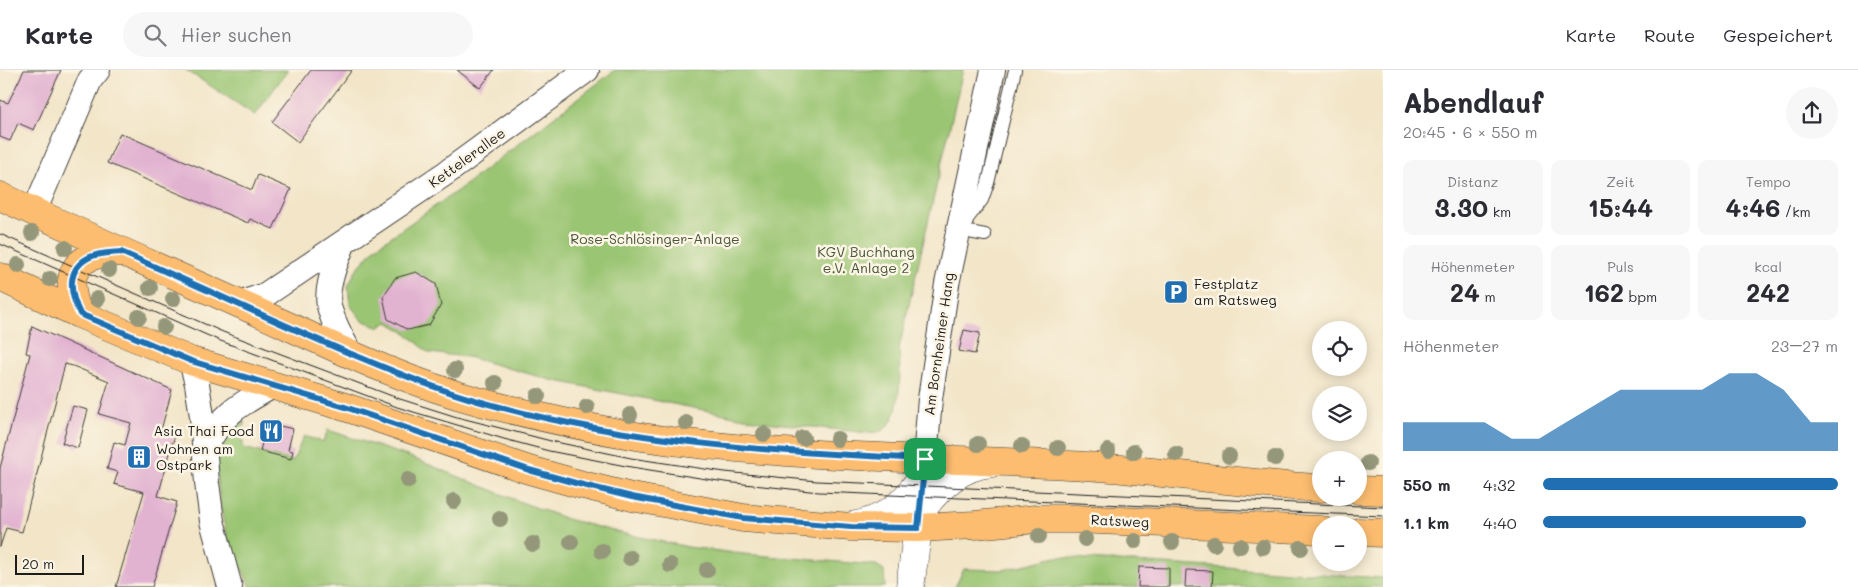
<!DOCTYPE html>
<html lang="de">
<meta charset="utf-8">
<style>
:root{--surface:#fff;--page:#f7f7f7;--text:#2b2b33;--muted:#7c7c81;--line:#e1e1e2;--accent:#1f6fb2}
body{margin:0;font-family:Mali,sans-serif;background:var(--page);color:var(--text);height:100vh;display:flex;flex-direction:column;font-size:19px;white-space:nowrap}
*{box-sizing:border-box;margin:0}
p{font-size:16px;color:var(--muted)}
.icon{flex:none;width:28px;height:28px;fill:none;stroke:currentColor;stroke-width:2;stroke-linecap:round;stroke-linejoin:round}
.map{position:relative;flex:1;overflow:hidden}
.details{display:flex;flex-direction:column;background:var(--surface);width:475px}
.details>*{flex:none}
.fabs{position:absolute;left:1312px;top:251px;display:grid;gap:10px}
.fabs a{display:grid;place-items:center;width:55px;height:55px;border-radius:50%;background:var(--surface);box-shadow:0 2px 12px #0003;font-size:25px}
.scale{position:absolute;left:15px;bottom:12px;width:69px;box-sizing:border-box;padding-left:5px;border:2px solid #1c1c1c;border-top:0;font-size:14px;line-height:18px;white-space:nowrap;color:#1c1c1c;-webkit-text-stroke:4px #fcf5e5;paint-order:stroke}
.pin{position:absolute;display:grid;place-items:center;width:42px;height:42px;color:#fff;margin:-21px;border-radius:10px;box-shadow:0 2px 8px #0006}
.round{display:grid;place-items:center;flex:none;width:52px;height:52px;border-radius:26px;background:var(--page)}
.summary{display:flex;align-items:center;justify-content:space-between;height:85px;padding:0 20px}
h1{font-size:28px;font-weight:800;line-height:38px}
.metrics{display:grid;grid-template-columns:repeat(3,1fr);gap:8px;height:85px;padding:5px 20px}
.metrics div{display:grid;align-content:center;border-radius:10px;background:var(--page);text-align:center}
.metrics b{font-size:25px;font-weight:800}
.metrics small{font-size:14px;font-weight:400}
.metrics p{font-size:14px}
.chart{height:140px;padding:10px 20px}
.chart p{display:flex;justify-content:space-between}
.chart svg{width:100%;height:90px;margin-top:5px;fill:var(--accent);opacity:.7}
ul{padding:0 20px;list-style:none;font-size:16px}
li{display:grid;grid-template-columns:80px 60px 1fr;align-items:center;height:38px}
li i{height:12px;border-radius:6px;background:var(--accent)}
header{display:flex;align-items:center;gap:30px;box-sizing:border-box;height:70px;padding:0 25px;background:var(--surface);border-bottom:1px solid var(--line)}
header strong{font-size:24px}
nav{display:flex;gap:28px;margin-inline-start:auto;font-size:18px}
.search{width:350px;height:45px;background:var(--page);display:flex;align-items:center;gap:12px;box-sizing:border-box;padding:0 18px;border-radius:28px;color:var(--muted);font-size:19px}
main{display:flex;flex:1;min-height:0}
.map>svg:first-child{display:block}
.green{fill:#9ac572;stroke:#5b7047}
.building{fill:#e2b3d1}
.lines{fill:none;stroke-linecap:round;stroke-linejoin:round}
.service-casing{stroke:#3c3a36;stroke-width:14}
.minor-casing{stroke:#3c3a36;stroke-width:26}
.tertiary-casing{stroke:#3c3a36;stroke-width:29}
.primary-casing{stroke:#3c3a36;stroke-width:29}
.service{stroke:#fff;stroke-width:12}
.minor{stroke:#fff;stroke-width:24}
.tertiary{stroke:#fff;stroke-width:28}
.primary{stroke:#fcbd6f;stroke-width:28}
.tram{stroke:#1c1c1c;stroke-width:1}
.tree{fill:#94977a}
.route-casing{stroke:#fff;stroke-width:10}
.route{stroke:#1f6fb2;stroke-width:6}
.labels{text-anchor:middle;stroke-width:5;stroke-linejoin:round;paint-order:stroke}
.street-label{font-size:14px;fill:#1c1c1c;stroke:#fcf5e5}
.park-label{font-size:14px;fill:#48573a;stroke:#fcf5e5}
.poi-label{font-size:14px;fill:#1c1c1c;stroke:#fcf5e5;text-anchor:start}
</style>
<header>
<strong>Karte</strong>
<div class="search"><svg class="icon" aria-label="search" viewBox="0 0 24 24"><circle cx="10" cy="10" r="6"/><path d="M15 15l6 6"/></svg>Hier suchen</div>
<nav><a>Karte</a><a>Route</a><a>Gespeichert</a></nav>
</header>
<main>
<div class="map">
<svg width="1383" height="517" viewBox="0 0 1383 517">
<rect width="100%" height="100%" fill="#fcf5e5"/>
<filter id="ink" filterUnits="userSpaceOnUse"><feTurbulence type="fractalNoise" baseFrequency=".02" numOctaves="2"/><feDisplacementMap in="SourceGraphic" scale="10" xChannelSelector="R" yChannelSelector="G"/><feConvolveMatrix kernelMatrix="1 2 1 2 8 2 1 2 1" color-interpolation-filters="sRGB"/></filter>
<filter id="wash" filterUnits="userSpaceOnUse"><feTurbulence type="fractalNoise" baseFrequency=".0096" numOctaves="4" result="noise"/><feDisplacementMap in="SourceGraphic" scale="20" xChannelSelector="R" yChannelSelector="G"/><feGaussianBlur stdDeviation="1.12" result="paint"/><feColorMatrix in="noise" values="0 0 0 0 0 0 0 0 0 0 0 0 0 0 0 0 0 1.4 0 .05"/><feComposite in="paint" operator="in"/></filter>
<g filter="url(#wash)">
<rect width="100%" height="100%" fill="#f2e5c8"/>
<path class="green" d="M186 0H288L255 45Z
M615 0H963L899 278C900 298 903 349 883 360 876 364 867 362 859 362L765 352 551 310 468 287 429 283 406 263 388 252 380 257 362 250 350 235 348 216 356 200 376 177 457 121Z
M241 351 245 353 241 365 244 378 293 391 304 366 323 372 328 360 410 387 521 432 567 449 621 463 688 477 743 484 876 495 884 500 885 517H251C244 502 234 487 229 472 219 441 217 408 215 376Z
M1056 487 1383 508V517H955L964 499 1003 500Z"/>
<g id="blocks">
<path class="building" d="M24 0H61L34 60 18 53 10 71 0 67V30L8 33Z
M311 0H352L298 72 272 52Z
M457 0H494L480 18Z
M120 63 252 120 258 105 291 119 273 159 250 149 248 153 107 93Z
M416 202 436 214 441 235 429 255 408 260 388 249 383 227 395 208Z
M32 256 172 320 161 360 175 365 158 426 177 432 152 517H116L144 422 114 414 118 402 107 399 114 372 125 375 131 353 99 344 109 311 73 296 65 294 22 462 6 458 0 477V398L30 284 26 283Z
M964 260 980 263 975 284 959 281Z
M73 336 88 340 78 378 62 373Z
M267 353 293 359 288 380 293 381 291 389 260 381Z
M1139 497 1169 498V517H1138Z
M1186 500 1213 501 1212 517H1185Z"/>
</g>
</g>
<g filter="url(#ink)">
<use href="#blocks" fill-opacity="0" stroke="#3c3a36" stroke-width="1"/>
<g class="lines">
<defs>
<path id="service" d="M964 153 982 130 988 113 1015 0
M958 160 985 165"/>
<path id="minor" d="M34 142 90 10 98 0
M344 172C337 190 325 217 329 236 333 253 342 268 350 283
M239 234 265 225 446 103 587 0
M191 291 197 314 202 346 207 413 212 451 230 517
M205 379C221 344 240 334 273 316
M925 389 930 329 947 214 993 0"/>
<path id="tertiary" d="M920 442C938 418 960 395 992 393
M852 456C886 450 906 434 923 404
M910 517 918 458 925 389"/>
<path id="primary" d="M0 126C83 165 167 201 251 239 326 273 401 311 481 332 534 346 588 358 642 367 783 388 926 387 1068 395 1153 399 1236 414 1321 418
M0 207 79 244 191 291 345 337 529 400 579 414 632 427 743 448 851 457 918 458 975 455 1036 449H1075L1321 460
M79 244C70 224 65 199 90 187 99 183 111 183 121 182
M1359 420 1383 421
M1359 462 1383 463"/>
</defs>
<use href="#service" class="service-casing"/>
<use href="#minor" class="minor-casing"/>
<use href="#tertiary" class="tertiary-casing"/>
<use href="#primary" class="primary-casing"/>
<use href="#service" class="service"/>
<use href="#minor" class="minor"/>
<use href="#tertiary" class="tertiary"/>
<use href="#primary" class="primary"/>
<path class="tram" d="M0 164 223 262 400 329 457 347 551 371 631 388 725 402 817 411 1383 437
M0 174 218 270 397 337 504 369 549 381 631 397 725 412 819 422 1383 446"/>
</g>
<g class="tree">
<circle cx="32" cy="163" r="8"/>
<circle cx="65" cy="178" r="8"/>
<circle cx="18" cy="195" r="8"/>
<circle cx="109" cy="200" r="8"/>
<circle cx="50" cy="209" r="8"/>
<circle cx="150" cy="218" r="8"/>
<circle cx="97" cy="229" r="8"/>
<circle cx="173" cy="229" r="8"/>
<circle cx="139" cy="247" r="8"/>
<circle cx="164" cy="257" r="8"/>
<circle cx="455" cy="300" r="8"/>
<circle cx="495" cy="313" r="8"/>
<circle cx="538" cy="326" r="8"/>
<circle cx="587" cy="337" r="8"/>
<circle cx="630" cy="345" r="8"/>
<circle cx="686" cy="353" r="8"/>
<circle cx="764" cy="364" r="8"/>
<circle cx="803" cy="368" r="8"/>
<circle cx="837" cy="369" r="8"/>
<circle cx="978" cy="374" r="8"/>
<circle cx="1022" cy="376" r="8"/>
<circle cx="1058" cy="378" r="8"/>
<circle cx="1108" cy="381" r="8"/>
<circle cx="1134" cy="382" r="8"/>
<circle cx="1176" cy="384" r="8"/>
<circle cx="1229" cy="386" r="8"/>
<circle cx="1275" cy="388" r="8"/>
<circle cx="1368" cy="393" r="8"/>
<circle cx="408" cy="410" r="8"/>
<circle cx="454" cy="431" r="8"/>
<circle cx="500" cy="449" r="8"/>
<circle cx="1039" cy="466" r="8"/>
<circle cx="1085" cy="469" r="8"/>
<circle cx="1135" cy="471" r="8"/>
<circle cx="571" cy="472" r="8"/>
<circle cx="1172" cy="472" r="8"/>
<circle cx="533" cy="474" r="8"/>
<circle cx="1214" cy="474" r="8"/>
<circle cx="1240" cy="476" r="8"/>
<circle cx="1263" cy="477" r="8"/>
<circle cx="1301" cy="478" r="8"/>
<circle cx="602" cy="481" r="8"/>
<circle cx="630" cy="488" r="8"/>
<circle cx="670" cy="495" r="8"/>
<circle cx="707" cy="500" r="8"/>
</g>
</g>
<g class="lines" filter="url(#ink)">
<defs>
<path id="route" d="M121 182C195 214 269 249 344 281 389 299 432 318 478 331 623 373 775 382 925 389L918 458 851 457 743 448 632 427 579 414 529 400 345 337 191 291 80 244C70 224 65 199 90 187 99 183 111 183 121 182Z"/>
</defs>
<use href="#route" class="route-casing"/>
<use href="#route" class="route"/>
</g>
<defs>
<symbol id="parking-square" viewBox="-11 -11 22 22"><rect x="-9" y="-9" width="18" height="18" rx="4" fill="#1f6fb2" stroke="#fcf5e5"/><path d="M-3.5-5.5H1a3.5 3.5 0 0 1 0 7H-1V5.5H-3.5ZM-1-3.4V-.6H.8a1.4 1.4 0 0 0 0-2.8Z" fill="#fff"/></symbol>
<symbol id="restaurant-square" viewBox="-11 -11 22 22"><rect x="-9" y="-9" width="18" height="18" rx="4" fill="#1f6fb2" stroke="#fcf5e5"/><path d="M-5-6h1v4h1v-4h1v4h1v-4h1v5L-1.5 .5V6h-2V.5L-5-1ZM5-6V6H3V1.5H1.5Q1.5-4 5-6Z" fill="#fff"/></symbol>
<symbol id="building-square" viewBox="-11 -11 22 22"><rect x="-9" y="-9" width="18" height="18" rx="4" fill="#1f6fb2" stroke="#fcf5e5"/><path d="M-4-6H4V6H1V3H-1V6H-4ZM-2.5-4.3h1.7v1.8h-1.7ZM.8-4.3h1.7v1.8H.8ZM-2.5-1h1.7V.8h-1.7ZM.8-1h1.7V.8H.8Z" fill="#fff"/></symbol>
</defs>
<g fill-rule="evenodd">
<use href="#parking-square" x="1162" y="208" width="28" height="28"/>
<use href="#restaurant-square" x="257" y="347" width="28" height="28"/>
<use href="#building-square" x="125" y="373" width="28" height="28"/>
</g>
<g class="labels">
<g class="street-label">
<text transform="translate(467 88) rotate(-36)" y="5">Kettelerallee</text>
<text transform="translate(939 274) rotate(-82)" y="5">Am Bornheimer Hang</text>
<text transform="translate(1120 451) rotate(3)" y="5">Ratsweg</text>
</g>
<g class="park-label">
<text x="655" y="174">Rose-Schlösinger-Anlage</text>
<text x="866" y="187">KGV Buchhang<tspan x="866" dy="16">e.V. Anlage 2</tspan></text>
</g>
<g class="poi-label">
<text x="1194" y="219">Festplatz<tspan x="1194" dy="16">am Ratsweg</tspan></text>
<text x="254" y="366" text-anchor="end">Asia Thai Food</text>
<text x="156" y="384">Wohnen am<tspan x="156" dy="16">Ostpark</tspan></text>
</g>
</g>
</svg>
<div class="fabs">
<a><svg class="icon" aria-label="locate" viewBox="0 0 24 24"><circle cx="12" cy="12" r="6"/><path d="M12 2v4M12 18v4M2 12h4M18 12h4"/></svg></a>
<a><svg class="icon" aria-label="layers" viewBox="0 0 24 24"><path d="M12 4l9 5-9 5-9-5zM3 14l9 5 9-5"/></svg></a>
<a>+</a>
<a>−</a>
</div>
<div class="scale">20 m</div>
<div class="pin" style="left:925px;top:389px;background:#1e9e55"><svg class="icon" aria-label="arrive" viewBox="0 0 24 24"><path d="M6 21V4h12l-3 4 3 4H6"/></svg></div>
</div>
<section class="details">
<div class="summary"><div><h1>Abendlauf</h1><p>20:45 · 6 × 550 m</p></div><a class="round"><svg class="icon" aria-label="share" viewBox="0 0 24 24"><path d="M12 15V3M7 8l5-5 5 5M5 13v7h14v-7"/></svg></a></div>
<div class="metrics">
<div><p>Distanz</p><b>3.30<small> km</small></b></div>
<div><p>Zeit</p><b>15:44</b></div>
<div><p>Tempo</p><b>4:46<small> /km</small></b></div>
</div>
<div class="metrics">
<div><p>Höhenmeter</p><b>24<small> m</small></b></div>
<div><p>Puls</p><b>162<small> bpm</small></b></div>
<div><p>kcal</p><b>242</b></div>
</div>
<div class="chart"><p><span>Höhenmeter</span>23–27 m</p>
<svg viewBox="0 0 160 44" preserveAspectRatio="none"><path d="M0 44V30L10 30L20 30L30 30L40 38L50 38L60 30L70 22L80 14L90 14L100 14L110 14L120 6L130 6L140 14L150 30L160 30V44z"/></svg>
</div>
<ul>
<li><b>550 m</b>4:32<i style="width:100%"></i></li>
<li><b>1.1 km</b>4:40<i style="width:89%"></i></li>
</ul>
</section>
</main>
